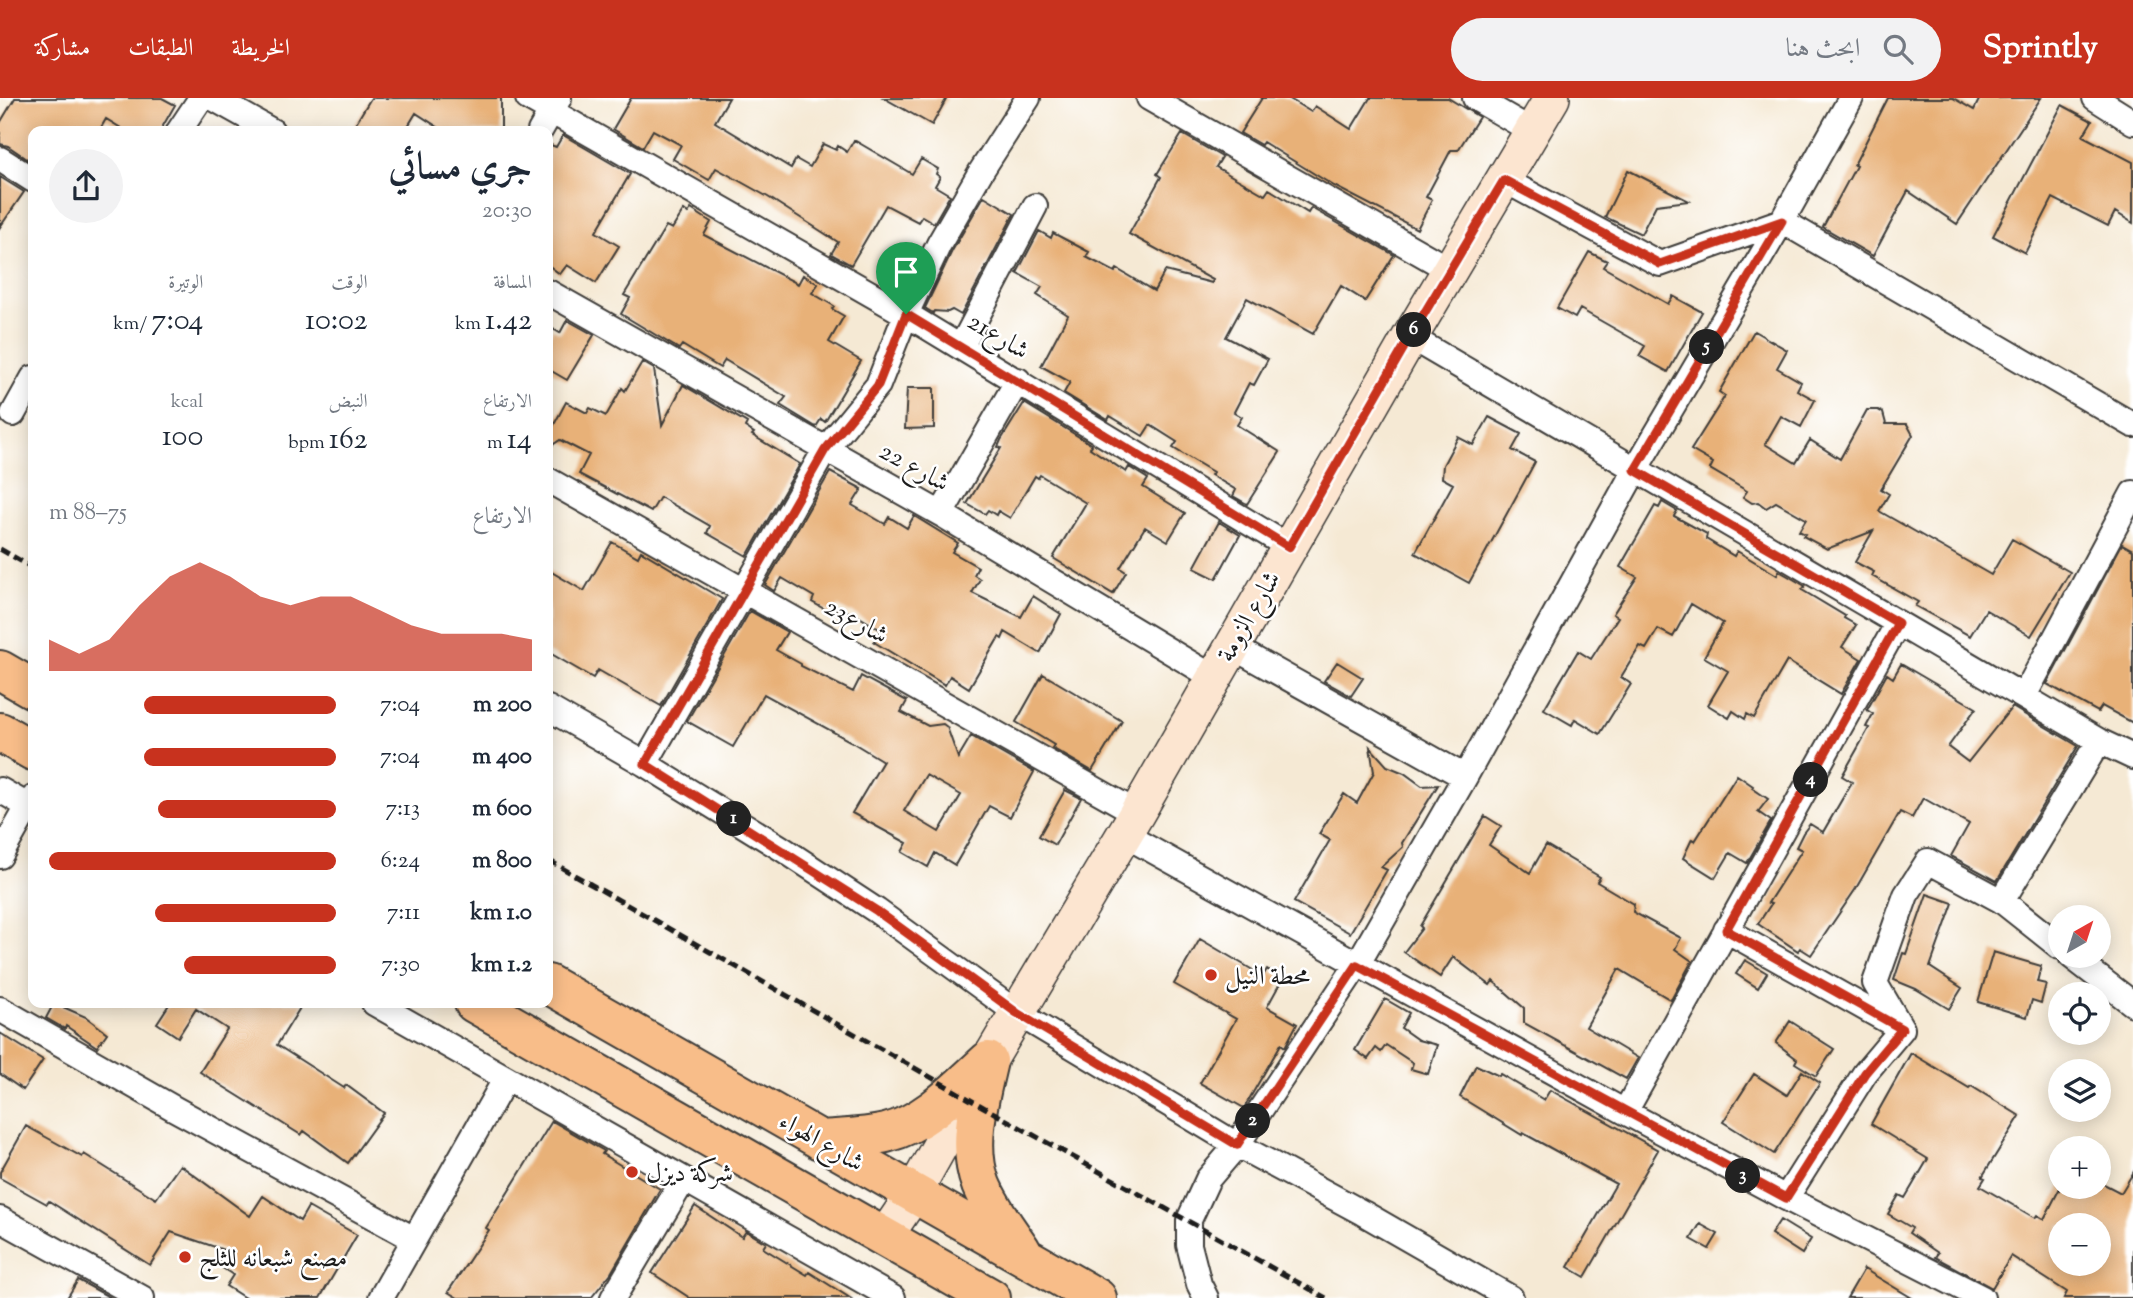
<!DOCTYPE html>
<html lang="ar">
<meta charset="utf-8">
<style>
:root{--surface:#fff;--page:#f2f2f3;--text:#1f2937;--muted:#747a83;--accent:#c8321e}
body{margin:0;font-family:"Sorts Mill Goudy",Amiri,serif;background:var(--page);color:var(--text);direction:rtl;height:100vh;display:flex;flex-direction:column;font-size:26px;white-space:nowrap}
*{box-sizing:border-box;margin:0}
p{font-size:23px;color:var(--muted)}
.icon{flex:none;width:38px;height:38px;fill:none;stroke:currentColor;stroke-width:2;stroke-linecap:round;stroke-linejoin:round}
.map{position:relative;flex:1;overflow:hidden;direction:ltr}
.side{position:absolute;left:28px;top:28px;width:525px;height:882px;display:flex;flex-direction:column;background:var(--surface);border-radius:14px;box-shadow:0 4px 18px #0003;direction:rtl}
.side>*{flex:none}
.needle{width:46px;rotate:39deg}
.fabs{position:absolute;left:2048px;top:807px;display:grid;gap:14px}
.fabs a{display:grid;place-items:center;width:63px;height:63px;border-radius:50%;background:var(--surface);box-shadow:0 4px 18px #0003;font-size:35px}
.pin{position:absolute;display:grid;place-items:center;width:60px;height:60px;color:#fff;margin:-72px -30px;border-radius:50% 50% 50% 0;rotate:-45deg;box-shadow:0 0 7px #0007}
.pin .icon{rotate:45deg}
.km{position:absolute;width:35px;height:35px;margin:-18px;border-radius:50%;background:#222;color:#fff;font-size:19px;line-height:35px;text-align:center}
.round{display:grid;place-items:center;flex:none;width:74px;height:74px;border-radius:37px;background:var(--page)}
.head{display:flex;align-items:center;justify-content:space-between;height:119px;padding:0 21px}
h1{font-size:38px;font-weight:600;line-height:52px}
.metrics{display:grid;grid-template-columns:repeat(3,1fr);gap:10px;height:119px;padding:7px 21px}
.metrics div{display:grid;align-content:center}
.metrics b{font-size:30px;font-weight:600}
.metrics small{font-size:19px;font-weight:400}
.metrics p{font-size:19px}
.chart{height:196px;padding:14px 21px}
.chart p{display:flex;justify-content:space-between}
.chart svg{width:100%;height:126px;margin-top:7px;fill:var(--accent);opacity:.7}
ul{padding:0 21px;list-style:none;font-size:23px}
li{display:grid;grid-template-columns:112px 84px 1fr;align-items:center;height:52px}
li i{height:18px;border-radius:9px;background:var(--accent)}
header{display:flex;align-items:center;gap:42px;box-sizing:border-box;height:98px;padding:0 35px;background:var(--accent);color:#fff}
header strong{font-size:33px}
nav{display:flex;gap:38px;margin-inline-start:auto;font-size:24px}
.search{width:490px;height:63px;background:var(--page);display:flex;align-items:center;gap:18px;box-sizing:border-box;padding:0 24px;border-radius:38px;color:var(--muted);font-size:26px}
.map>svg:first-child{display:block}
.building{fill:#e8b178;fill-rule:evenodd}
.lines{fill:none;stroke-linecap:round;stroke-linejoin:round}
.street-casing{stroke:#3d3b38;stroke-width:28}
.secondary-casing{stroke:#3d3b38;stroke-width:38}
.highway-casing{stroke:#3d3b38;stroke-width:42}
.street{stroke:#fff;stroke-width:24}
.secondary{stroke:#fce5d0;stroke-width:35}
.highway{stroke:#f8bd89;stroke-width:38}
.rail{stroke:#1c1c1c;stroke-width:5;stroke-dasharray:10 5;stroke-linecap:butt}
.route-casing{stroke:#fff;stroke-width:14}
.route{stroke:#c8321e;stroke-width:9}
.poi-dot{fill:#c8321e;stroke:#fff;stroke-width:2.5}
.labels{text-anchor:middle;stroke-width:5;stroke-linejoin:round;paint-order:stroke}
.street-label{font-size:26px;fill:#1c1c1c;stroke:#fff}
.poi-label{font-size:26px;fill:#1c1c1c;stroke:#fff;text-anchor:start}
</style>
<header>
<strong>Sprintly</strong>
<div class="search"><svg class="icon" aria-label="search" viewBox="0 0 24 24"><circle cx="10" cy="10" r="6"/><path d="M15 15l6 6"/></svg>ابحث هنا</div>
<nav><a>الخريطة</a><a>الطبقات</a><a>مشاركة</a></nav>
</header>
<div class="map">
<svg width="2133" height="1200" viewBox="0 0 2133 1200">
<rect width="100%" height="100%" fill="#fff"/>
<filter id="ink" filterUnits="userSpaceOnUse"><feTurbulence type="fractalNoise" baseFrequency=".0143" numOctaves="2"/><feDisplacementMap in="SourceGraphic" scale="14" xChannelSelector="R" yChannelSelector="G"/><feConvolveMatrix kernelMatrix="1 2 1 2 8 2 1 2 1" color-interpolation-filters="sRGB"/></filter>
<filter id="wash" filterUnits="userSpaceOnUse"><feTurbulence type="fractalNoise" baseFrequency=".00686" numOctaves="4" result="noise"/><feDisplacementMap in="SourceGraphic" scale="28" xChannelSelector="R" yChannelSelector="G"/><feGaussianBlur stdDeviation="1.57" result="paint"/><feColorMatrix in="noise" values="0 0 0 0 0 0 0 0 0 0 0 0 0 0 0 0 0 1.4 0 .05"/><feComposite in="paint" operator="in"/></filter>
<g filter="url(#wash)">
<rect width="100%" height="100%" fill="#f5e9d4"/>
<g id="blocks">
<path class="building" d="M15 0H162L175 7 160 33H126L106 21 99 33H33V65L8 48 0 46V25Z
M371 0H501V33H444L416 15 405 33H351Z
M631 0H729L715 24 791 70 796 61 810 69 823 46 836 52 838 48 847 54 854 42 912 76 921 61 938 71 936 76 940 79 935 88 950 97 934 125 922 118 918 124 886 107 851 167 831 156 838 144 768 99 716 70 709 82 673 61 681 47 653 32 643 49 613 31Z
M884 0H947L932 27Z
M1262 0H1288L1311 14 1315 8 1351 31 1370 0H1448L1479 19 1458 52H1451L1426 99 1432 102 1417 131 1334 88 1263 44 1261 47 1240 35Z
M1888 0H1953L1974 12 1980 0H2041L1957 126 1908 93 1873 158 1823 129 1856 68 1854 67Z
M2062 7 2092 23 2083 38 2133 64V125L2115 114 2108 128 2053 100 2025 155 1993 138Z
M1182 36 1222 59 1216 69 1265 97 1269 91 1308 115 1311 110 1394 157 1365 203 1341 188 1313 236 1247 200 1226 239 1268 261 1254 287 1249 285 1234 314 1242 319 1237 327 1280 354 1247 406 1233 398 1236 392 1211 377 1213 374 1173 350 1177 344 1150 327 1143 338 1110 318 1108 322 1064 295 1070 284 1041 268 1068 217 1037 197 1042 189 1017 175 1039 133 1051 140 1053 135 1089 154 1086 159 1115 174 1117 171 1154 193 1165 173 1212 185 1213 182 1129 136 1161 79 1157 76Z
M563 37 630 76 596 134 619 148 596 185 567 167 560 176 548 167V46L556 49Z
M1628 72 1689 103 1656 107 1641 136 1605 119Z
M0 79 24 94 0 129Z
M984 98 1014 116 961 217 952 212 948 214 934 213 933 215 925 210 952 153Z
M691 111 711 124 704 137 798 186 803 177 818 186 812 195 834 208 832 211 844 218 829 244 861 263 825 324 821 321 816 329 780 307 786 299 725 262 720 270 682 247 679 251 621 216 630 200 624 197 666 128 672 131 684 112 688 115Z
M1589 154 1607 163 1603 169 1668 206 1673 198 1702 214 1668 274 1639 258 1645 248 1580 211 1575 220 1557 210Z
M567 222 594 237 567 282 548 271V241L553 231 560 235Z
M1754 233 1787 252 1777 270 1801 284 1797 292 1815 302 1801 329 1781 318 1765 346 1796 365 1810 342 1840 361 1867 312H1878L1883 315 1886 326H1907L1913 337 1881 391 1889 396 1879 413 1991 477 2012 441 2070 474 2031 538 1986 512 1970 538 1915 508 1918 504 1872 478 1874 474 1855 464 1873 433 1827 451 1803 438 1805 436 1799 433 1806 421 1776 404 1766 410 1758 404 1752 405 1743 399 1747 393 1710 371 1713 365 1691 352 1725 298 1719 294Z
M642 264 654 271 662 327 683 287 747 325 745 329 754 335 752 337 800 366 747 458 707 435 710 428 660 399 651 414 579 376 589 357 560 342 548 350V338L566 304 587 315 590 310 606 318 622 290 625 293Z
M907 290H934V330L905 331Z
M1024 305 1092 347 1090 350 1126 374 1129 369 1148 381 1143 389 1185 415 1168 443 1145 429 1120 470 1126 474 1113 496 1053 460 1086 405 1040 377 1038 380 1035 378 1010 420 998 413 996 417 988 412 985 416 967 406 1001 350 998 349 1001 342Z
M1489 319 1521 336 1512 352 1535 364 1469 485 1415 455 1453 386 1442 380 1443 367 1458 339 1473 347Z
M830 374 862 391 852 407 885 426 889 419 907 430 914 418 958 445 952 454 978 469 974 477 980 481 972 495 1021 519 1033 498 1061 516 1040 555 1005 534 1002 541 999 539 969 590 950 578 945 587 874 544 881 532 851 514 850 515 838 508 833 516 812 504 814 499 782 480 774 493 765 487Z
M1662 404 1677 413 1674 418 1707 436 1706 441 1734 458 1737 453 1777 477 1779 473 1788 478 1805 488 1802 492 1845 518 1844 520 1856 527 1842 549 1861 561 1841 596 1787 563 1754 620 1747 616 1745 621 1733 613 1729 620 1708 607 1728 573 1704 559 1723 525 1691 506 1673 539 1658 531 1646 551 1640 548 1621 579 1631 586 1600 636 1575 621 1572 627 1544 611 1578 553 1591 561 1618 519 1613 516 1637 479 1620 469 1655 408 1659 410Z
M1219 424 1240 437 1216 481 1194 470Z
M612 444 638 459 641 453 722 501 661 608 598 572 593 580 548 554V472L584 493Z
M2122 446 2133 452V625L2102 608 2098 614 2047 586Z
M750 513 787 534 776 552 801 566V568L853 594 861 578 907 603 901 614 928 628 943 626 947 629 958 660 971 638 1034 674 1010 719 989 708 955 767 935 755 928 769 902 754 907 745 852 715 883 663 850 643 764 596 733 649 687 623ZM926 677 961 697 939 734 904 713Z
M1337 564 1363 580 1351 598 1324 583Z
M1901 566 1976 610 1948 649 1968 664 2012 609 2078 648 1997 783 1951 758 1969 726 1923 700 1912 720 1900 714 1855 792 1811 857 1800 850 1798 853 1758 826 1771 806 1768 805 1802 752 1796 749 1803 735 1810 726 1823 734 1852 684 1842 678 1869 630 1866 629 1873 616 1867 612 1887 576 1893 580Z
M1043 576 1122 623 1092 673 1052 650 1054 647 1016 624Z
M1370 649 1387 668 1404 675 1422 688 1438 687 1402 745 1403 749 1381 769 1387 772 1350 835 1294 804 1330 742 1319 736 1344 696 1357 705 1374 674Z
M1737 677 1753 688 1752 690 1768 701 1758 714 1771 723 1747 765 1730 755 1715 780 1683 760 1692 741 1695 743Z
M1065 692 1081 700 1055 747 1039 738Z
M1485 718 1501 728 1489 747 1530 775 1546 747 1600 779 1597 784 1634 806 1633 814 1681 840 1675 851 1692 863 1671 902 1619 871 1586 929 1638 960 1626 981 1524 925V910L1493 883 1490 887 1453 859 1440 879 1404 854 1422 830 1420 828Z
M1927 796 1953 805 1930 869 1962 890 1949 911 1916 891 1894 882 1903 855 1906 856Z
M1200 841 1263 878 1267 871 1283 880 1267 909 1297 926 1285 949 1281 946 1244 1010 1200 985 1236 921 1174 886Z
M1993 854 2041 868 2037 884 2046 886 2041 905 2032 902 2027 919 1978 904Z
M1745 862 1767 875 1758 890 1736 876Z
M1385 901 1409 915 1401 930 1418 942 1437 947 1428 976 1411 971 1413 965 1386 947 1381 954 1376 950 1368 961 1355 952Z
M54 905 86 919 107 935 97 949 66 928 65 931 46 920Z
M170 905H303L277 947 344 990 346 987 384 1015 348 1065 304 1033 301 1037 200 974 227 931 196 911 178 939 157 925Z
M1790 923 1834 951 1816 978 1795 965 1797 961 1776 945Z
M0 935 43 962 23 992 0 976Z
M1911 955 1969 990 1971 988 2020 1018 1982 1079 1985 1080 1980 1088 2035 1120 2037 1117 2044 1121 2061 1088H2098V1083L2121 1095 2133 1075V1200H2064L2067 1194 2011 1158 1992 1190 1935 1159 1938 1155 1909 1135 1912 1130 1888 1116 1899 1097 1905 1100 1928 1061 1871 1026ZM2060 1127H2098V1166H2060Z
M1476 967 1499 978 1500 976 1544 1002 1550 992 1658 1052 1585 1179 1568 1169 1616 1086 1523 1035 1522 1037 1460 999Z
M1802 973 1820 985 1774 1056 1723 1024 1754 976 1787 997Z
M552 1023 604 1053 602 1056 660 1091 611 1175 591 1200H458L448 1194 489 1132 486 1130Z
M26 1028 82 1059 84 1056 156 1101 180 1067 250 1118 263 1098 300 1123 308 1109 357 1137 320 1200H245L226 1188 233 1177 218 1167 227 1153 171 1134 150 1167 49 1103 47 1106 0 1080V1074Z
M695 1108 742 1139 746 1133 766 1145 763 1150 807 1177 809 1174 850 1200H690L652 1175Z
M1780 1122 1811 1141 1802 1156 1771 1136Z
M1700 1126 1718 1136 1709 1151 1691 1141Z
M1864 1171 1912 1200H1847Z
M78 1182 111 1200H67Z"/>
</g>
</g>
<g filter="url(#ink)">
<use href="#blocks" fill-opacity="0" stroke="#3d3b38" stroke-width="2"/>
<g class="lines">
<defs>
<path id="street" d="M213 0 272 33
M528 0 906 216 1289 449
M1149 0 1450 172
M1475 0 1532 33
M2095 0 2133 24
M179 33 201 0
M540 33 559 0
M0 61 33 82
M1504 82 1660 166 1782 123 2133 327
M548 194 941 416 1213 579
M1410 239 2099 643 2133 659
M961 249 1035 108
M13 316 33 280
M548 382 1137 715
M941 416 1018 282
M1231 548 1465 679
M2024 598 2133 395
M548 610 645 666 781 750 877 813 1017 915 1237 1047 1363 1115 1511 1200
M645 666 825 352 878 287 906 216 939 146 980 75 1028 0
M0 692 33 711
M1123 736 1625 1014 1786 1100 1982 1200
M0 758 33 700
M2002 803 2099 643
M1726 832 1902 931
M2071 858 2133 906
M374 905 893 1200
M0 911 175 1011 414 1141
M1902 931 1875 885 1906 797 1928 763 2002 803 2060 849
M1625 1014 1898 525
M1786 1100 1865 975 1902 931
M0 1121 142 1200
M381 1200 506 980
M613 1200 684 1081
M1206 1200 1199 1186 1189 1147V1122L1208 1081 1237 1047 1357 867 1465 679 1635 372 1782 123 1851 0"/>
<path id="secondary" d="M884 1140 909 1103 969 996 1137 715 1410 239 1552 0"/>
<path id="highway" d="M0 572 33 591
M0 634 33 653
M548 886 1097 1200
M474 905 991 1200
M988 963C979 1002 966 1048 981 1087 991 1111 1007 1131 1021 1152
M820 1042C842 1040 864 1040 886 1035 926 1025 958 990 988 963"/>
</defs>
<use href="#street" class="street-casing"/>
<use href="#secondary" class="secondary-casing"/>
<use href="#highway" class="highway-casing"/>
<use href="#street" class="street"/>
<use href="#secondary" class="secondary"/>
<use href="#highway" class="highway"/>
<path class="rail" d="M0 451 33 470
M548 762 978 1006 1326 1200"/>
</g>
</g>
<g class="lines" filter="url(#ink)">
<defs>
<path id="route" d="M1504 82 1660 166 1782 123 1635 372 1898 525 1726 832 1902 931 1865 975 1786 1100 1357 867 1237 1047 1017 915 877 813 645 666 825 352 878 287 906 216 1289 449 1410 239Z"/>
</defs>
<use href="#route" class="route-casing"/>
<use href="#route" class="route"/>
</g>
<g class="poi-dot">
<circle cx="1211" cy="877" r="7"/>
<circle cx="632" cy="1074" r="7"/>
<circle cx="185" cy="1159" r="7"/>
</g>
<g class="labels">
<g class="street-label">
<text transform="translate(999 237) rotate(31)" y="9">شارع21</text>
<text transform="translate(915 368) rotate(29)" y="9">شارع 22</text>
<text transform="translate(1248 518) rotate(-60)" y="9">شارع الزومة</text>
<text transform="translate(857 522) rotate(29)" y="9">شارع23</text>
<text transform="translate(822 1043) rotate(30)" y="9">شارع الهواء</text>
</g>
<g class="poi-label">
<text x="1225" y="886">محطة النيل</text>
<text x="646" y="1083">شركة ديزل</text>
<text x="199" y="1168">مصنع شبعانه للثلج</text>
</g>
</g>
</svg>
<div class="fabs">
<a><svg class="needle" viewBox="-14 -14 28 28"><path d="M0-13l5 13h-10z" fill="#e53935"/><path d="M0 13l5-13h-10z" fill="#747a83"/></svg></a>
<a><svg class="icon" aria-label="locate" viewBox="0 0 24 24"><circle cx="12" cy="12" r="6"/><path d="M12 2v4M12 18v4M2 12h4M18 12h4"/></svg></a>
<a><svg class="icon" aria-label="layers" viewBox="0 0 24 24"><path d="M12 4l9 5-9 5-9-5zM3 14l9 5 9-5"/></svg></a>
<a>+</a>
<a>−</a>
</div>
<div class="pin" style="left:906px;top:216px;background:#1e9e55"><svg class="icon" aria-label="arrive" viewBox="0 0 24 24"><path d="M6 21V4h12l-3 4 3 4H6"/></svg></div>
<b class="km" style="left:734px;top:721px">1</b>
<b class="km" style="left:1253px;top:1023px">2</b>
<b class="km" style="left:1743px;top:1078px">3</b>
<b class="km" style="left:1811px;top:682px">4</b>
<b class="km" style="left:1707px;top:249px">5</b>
<b class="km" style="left:1414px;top:232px">6</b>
<section class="side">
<div class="head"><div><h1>جري مسائي</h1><p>20:30</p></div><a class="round"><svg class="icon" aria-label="share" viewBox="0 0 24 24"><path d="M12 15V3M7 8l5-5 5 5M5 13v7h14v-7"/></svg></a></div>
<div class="metrics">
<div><p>المسافة</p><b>1.42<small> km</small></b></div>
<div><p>الوقت</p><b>10:02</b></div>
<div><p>الوتيرة</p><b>7:04<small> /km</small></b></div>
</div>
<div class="metrics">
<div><p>الارتفاع</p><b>14<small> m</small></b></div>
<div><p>النبض</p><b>162<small> bpm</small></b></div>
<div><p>kcal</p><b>100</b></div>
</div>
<div class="chart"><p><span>الارتفاع</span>75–88 m</p>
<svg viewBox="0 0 160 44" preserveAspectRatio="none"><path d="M0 44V33L10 38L20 33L30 21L40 11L50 6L60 11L70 18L80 21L90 18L100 18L110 23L120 28L130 31L140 31L150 31L160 33V44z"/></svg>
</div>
<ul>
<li><b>200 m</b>7:04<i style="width:67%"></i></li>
<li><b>400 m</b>7:04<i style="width:67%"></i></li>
<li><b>600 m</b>7:13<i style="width:62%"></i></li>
<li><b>800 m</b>6:24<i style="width:100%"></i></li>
<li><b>1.0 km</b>7:11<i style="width:63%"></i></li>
<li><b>1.2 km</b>7:30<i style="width:53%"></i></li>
</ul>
</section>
</div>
